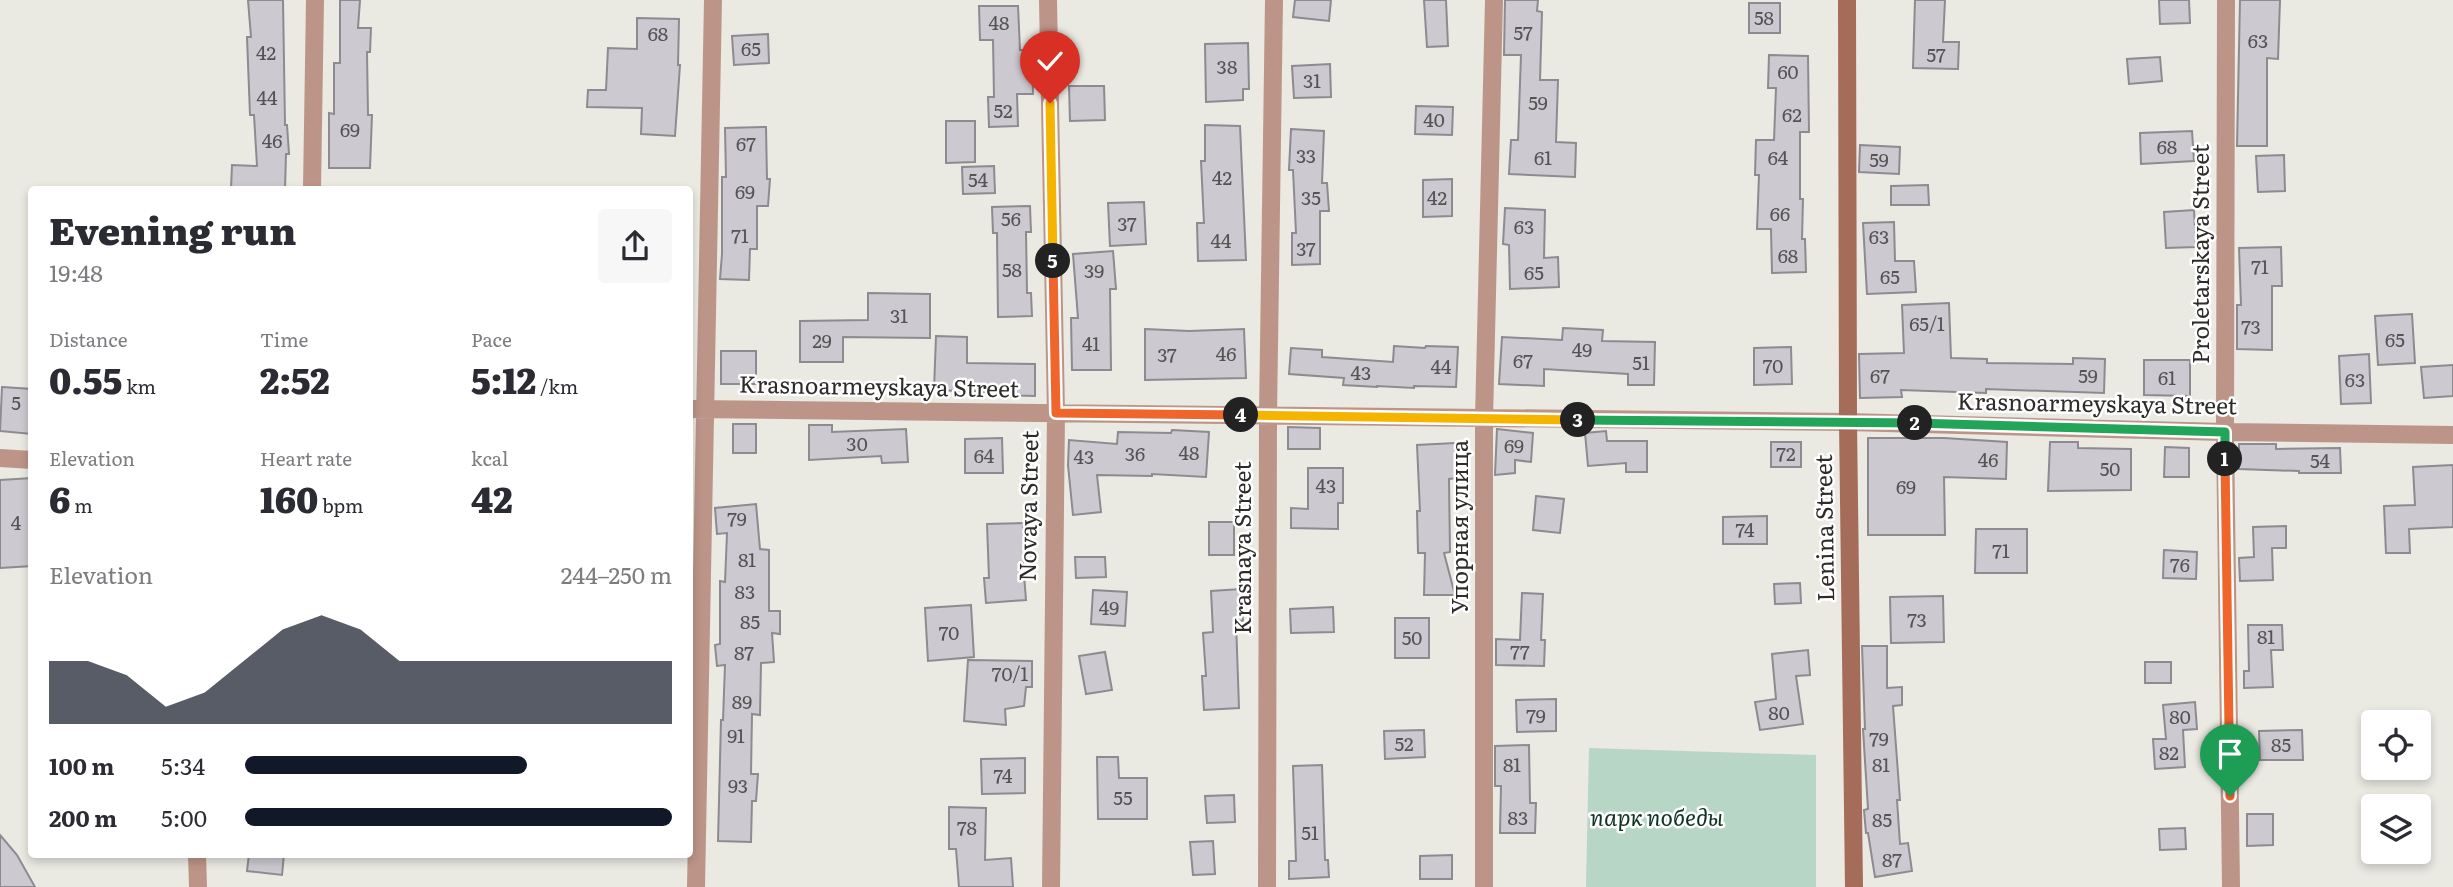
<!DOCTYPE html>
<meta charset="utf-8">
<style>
:root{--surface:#fff;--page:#f7f7f7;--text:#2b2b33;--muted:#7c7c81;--accent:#111827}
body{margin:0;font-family:Literata,serif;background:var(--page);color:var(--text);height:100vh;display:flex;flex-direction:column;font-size:26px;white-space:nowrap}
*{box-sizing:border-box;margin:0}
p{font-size:23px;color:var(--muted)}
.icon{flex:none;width:38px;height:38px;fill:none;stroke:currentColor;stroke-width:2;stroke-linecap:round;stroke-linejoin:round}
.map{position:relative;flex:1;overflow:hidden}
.side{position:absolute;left:28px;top:186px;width:665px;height:672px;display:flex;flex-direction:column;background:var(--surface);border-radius:7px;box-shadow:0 4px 10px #0003}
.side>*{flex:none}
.fabs{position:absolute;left:2361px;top:710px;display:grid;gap:14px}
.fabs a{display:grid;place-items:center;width:70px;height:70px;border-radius:7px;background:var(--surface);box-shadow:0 4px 10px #0003;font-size:35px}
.pin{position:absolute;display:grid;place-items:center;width:60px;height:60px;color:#fff;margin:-72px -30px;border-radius:50% 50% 50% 0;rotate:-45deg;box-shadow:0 0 7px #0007}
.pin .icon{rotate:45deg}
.km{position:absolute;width:35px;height:35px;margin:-18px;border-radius:50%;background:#222;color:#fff;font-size:19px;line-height:35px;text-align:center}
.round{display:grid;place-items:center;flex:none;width:74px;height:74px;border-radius:7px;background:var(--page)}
.overview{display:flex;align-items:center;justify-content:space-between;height:119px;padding:0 21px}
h1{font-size:38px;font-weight:800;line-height:52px}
.stats{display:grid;grid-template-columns:repeat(3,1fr);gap:10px;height:119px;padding:7px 21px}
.stats div{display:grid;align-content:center}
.stats b{font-size:35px;font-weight:800}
.stats small{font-size:19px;font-weight:400}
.stats p{font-size:19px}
.chart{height:196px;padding:14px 21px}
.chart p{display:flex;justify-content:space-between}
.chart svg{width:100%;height:126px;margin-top:7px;fill:var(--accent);opacity:.7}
ul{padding:0 21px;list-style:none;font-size:23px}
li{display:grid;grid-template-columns:112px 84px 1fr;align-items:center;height:52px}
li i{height:18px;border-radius:9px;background:var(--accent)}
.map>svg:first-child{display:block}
.green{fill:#b8d6c6}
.building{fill:#ccc9d0;stroke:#8d8a90;stroke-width:2}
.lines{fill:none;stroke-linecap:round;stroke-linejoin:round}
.street{stroke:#bd9588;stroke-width:18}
.secondary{stroke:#a56c59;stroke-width:18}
.split-1-casing{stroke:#fff;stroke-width:14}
.split-2-casing{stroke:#fff;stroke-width:14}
.split-3-casing{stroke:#fff;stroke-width:14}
.split-4-casing{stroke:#fff;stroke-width:14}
.split-5-casing{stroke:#fff;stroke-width:14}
.split-6-casing{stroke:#fff;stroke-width:14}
.split-1{stroke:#f0652b;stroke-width:9}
.split-2{stroke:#22a559;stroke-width:9}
.split-3{stroke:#22a559;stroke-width:9}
.split-4{stroke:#f5b400;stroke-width:9}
.split-5{stroke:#f0652b;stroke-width:9}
.split-6{stroke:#f5b400;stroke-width:9}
.labels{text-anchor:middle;stroke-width:5;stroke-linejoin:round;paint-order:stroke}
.number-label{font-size:19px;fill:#555354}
.street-label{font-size:23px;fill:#2d2c2a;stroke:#fff}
.park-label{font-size:23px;font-style:italic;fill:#0e3323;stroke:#fff}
</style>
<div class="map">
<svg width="2453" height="887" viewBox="0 0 2453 887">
<rect width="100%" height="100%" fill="#eae9e2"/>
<path class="green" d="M1589 748 1816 755V887H1586Z"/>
<path class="building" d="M248 0H283L285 125H287L289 154H286L285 189H231L232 165 257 166 254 115H250L247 37H251Z
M340 0H360L358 28H371L370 52H367L368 115H372L370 168H329V113L334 114V63H340Z
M1295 0H1331L1329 21 1293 17Z
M1424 0H1446L1448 46 1427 47Z
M1505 0H1538L1537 11 1542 12 1540 80H1558L1556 142 1576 143 1575 177 1509 174 1511 140H1518L1521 55H1504Z
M1915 0H1945L1943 42H1959L1958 69 1913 68Z
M2159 0H2189L2190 23 2160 24Z
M2240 0H2280L2278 59 2267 58V146H2237Z
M1749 3H1780V33H1749Z
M979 6H1018L1020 50H1032L1033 94H1017L1018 126 989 127 988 97H994L993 40H980Z
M637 18 679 19 678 65H680L675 136 641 134 642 108 587 107 588 90H606L608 48 637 49Z
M768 34 769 63 734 65 732 36Z
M1248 43 1249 89H1243V100L1206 102 1205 44Z
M1769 55 1808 56 1809 132H1800V199H1803L1802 239H1805L1806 272 1772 273 1771 229H1757L1759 175H1755L1756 140H1774L1776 88H1768Z
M2160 57 2162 81 2129 84 2127 59Z
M1330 64 1331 97 1294 98 1292 66Z
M1069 86H1104L1105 120 1070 121Z
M1416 106 1453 107 1452 135 1415 134Z
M946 121H975V162L946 163Z
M1205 125 1240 126 1246 260 1198 261 1197 223H1204L1201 161H1205Z
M766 127 767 179H770L768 206H757V249H750L749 280 720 279 722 254V177H726L725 128Z
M1291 129 1324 131 1322 183H1327L1329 211H1320V264L1292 265V233H1296L1293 170H1289Z
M2192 131 2194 161 2141 164 2140 133Z
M1860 145 1900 147 1899 174 1859 172Z
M2284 155 2285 191 2258 192 2256 156Z
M994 166 995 193 963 194 962 167Z
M1452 179V216L1423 217V180Z
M1928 185 1929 205H1891V186Z
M1144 202 1146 244 1110 246 1108 203Z
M1030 206 1031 232H1026L1027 293H1031L1032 316 998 317 997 233H993L992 207Z
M1505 208 1545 210 1544 258 1558 257 1559 287 1510 289 1509 245 1503 244Z
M2194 210 2196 247 2166 248 2164 212Z
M1894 222 1895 261H1914L1916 292 1867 294 1863 223Z
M2281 247 2282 286H2272V350L2237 349V305H2241L2239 248Z
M1113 251 1116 289H1110L1111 370H1072L1071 318H1078L1073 254Z
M868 293 930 294V338L843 337V362H800V321L868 320Z
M1949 303 1951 358 1987 359V363L2073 364V358L2105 359 2104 393 1986 389V393L1901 390 1902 397 1860 398 1859 354 1904 353 1902 305Z
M2412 314 2415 363 2378 365 2375 316Z
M1563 328 1603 330 1602 341 1655 342 1654 385H1628V374L1544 369V386L1499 384 1502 337 1562 340Z
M1145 329 1189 331 1244 329 1246 378 1145 380Z
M936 336 967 337V363L1035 364V396L986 395V392L934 390Z
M1394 346 1425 348 1426 346 1458 347 1456 387 1414 386V388L1377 386V387L1343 385 1344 378 1289 374 1291 348 1322 350V357L1393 362Z
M1791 347 1792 384 1754 385V348Z
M721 351H756V384H721Z
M2369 354 2371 403 2341 404 2339 356Z
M2144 360H2190V396L2144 395Z
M2453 365V396L2424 398 2421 367Z
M2 387 32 389V434L0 431Z
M733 424H756V453H733Z
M809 425H832V432L906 429 908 462 882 463 881 456 809 460Z
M1288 427 1320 428V449H1288Z
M1497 429 1533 433 1531 462 1515 460V473L1495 475Z
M1172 430 1209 432 1206 477 1152 474V476L1097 475 1101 512 1073 515 1068 465 1069 440 1117 444 1118 432 1171 433Z
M1606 431 1607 441H1647V472H1626V463L1588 466 1585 433Z
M1002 438 1003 473H965V439Z
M1868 438H1944L2007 442 2006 479 1944 477 1945 535H1868Z
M1771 442H1801V467H1771Z
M2050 442H2078V448L2131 449V490L2048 491Z
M1455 443 1457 478 1449 479 1450 552 1444 553 1455 595H1424L1425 553H1418L1417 511H1420L1417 445Z
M2239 444H2276V449L2340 448 2341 473H2299V471L2239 469Z
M2165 447 2189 448V477H2164Z
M2453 465V527L2409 529 2410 553H2386L2384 506 2415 505 2413 467Z
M1308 468H1343V503H1338V529L1291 528V508L1308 509Z
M32 478V566L0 568V480Z
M1536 496 1564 499 1560 533 1533 530Z
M756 504 760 549 769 550V611H780V634L772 633 774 662 761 663 760 715 752 714 751 774H758L756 801H752L751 842 718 841 721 720H723L725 665 717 666 715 645 720 644V581L725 582 727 533 717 534 715 508Z
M1767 516V544H1723V517Z
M1209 522H1234V555H1209Z
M1023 523 1026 562H1023L1026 600 986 603 984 578H989L987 524Z
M2286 526V548H2272L2273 580 2240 581 2239 558 2254 557 2253 527Z
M1976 529H2027V573H1975Z
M2164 550 2197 552 2196 579 2163 578Z
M1075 557H1105L1106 577 1076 578Z
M1800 583 1801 603 1775 604 1774 584Z
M1241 589 1243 621H1236L1239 708 1204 710 1202 676H1206L1203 633 1213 632 1211 591Z
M1093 590 1127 592 1125 626 1091 624Z
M1522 593 1543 594 1541 640H1545L1544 666 1496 665V639L1520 640Z
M1943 596 1944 642 1891 643 1890 597Z
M971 605 974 657 928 661 925 608Z
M1333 607 1334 632 1291 633 1290 609Z
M1395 618H1429V658H1395Z
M2248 625H2282L2283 650H2271L2273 687 2244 688V671H2249Z
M1862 646H1887V688L1902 687V705L1893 706 1900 800H1897L1900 844 1908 843 1912 871 1875 877 1868 833H1866L1864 810 1868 809 1863 729H1865Z
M1808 650 1810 675 1796 676 1803 724 1760 730 1755 702 1776 699 1772 654Z
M1105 652 1112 690 1086 694 1079 656Z
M968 660 1032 661V687H1026L1024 706 1005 709 1006 725 964 721Z
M2145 662H2171V683H2145Z
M1556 699V731L1517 732 1516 700Z
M2195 702 2197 729 2183 730 2185 767 2155 769 2153 739H2166L2163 705Z
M1424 730 1425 757 1385 759 1384 731Z
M2302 730 2303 760H2260L2259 731Z
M1529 745 1530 803H1536L1535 833H1500L1501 786H1495V746Z
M1097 757H1118L1119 778H1147V819H1098Z
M1025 758V793L982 794 981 759Z
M1322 765 1325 860H1328L1329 877 1289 879V861H1296L1293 766Z
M1234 795 1235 822 1207 823 1205 796Z
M949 807 986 808 985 860 1011 858 1013 887H959L956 849H949Z
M2247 814H2273V845L2247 846Z
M2185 828 2186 849 2160 850 2159 829Z
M0 835 17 855 35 887H0Z
M1213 841 1215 874 1193 875 1190 842Z
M249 854H284L282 875 247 871Z
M1452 855V879H1420V856Z"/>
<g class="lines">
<path class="street" d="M1048 0 1056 413 1051 887
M2226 0 2225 432 2231 887
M312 189 315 0
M690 409 1848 422 2225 432 2453 435
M0 458 32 460
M197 854 198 887
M696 887 713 0
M1267 887 1268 415 1274 0
M1484 887V419L1494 0"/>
<path class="secondary" d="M1847 0 1848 422 1854 887"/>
</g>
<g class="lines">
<defs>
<path id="split-1" d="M2225 459 2230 796"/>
<path id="split-2" d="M1915 423 2225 432V459"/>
<path id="split-3" d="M1578 420 1915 423"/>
<path id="split-4" d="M1241 415 1578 420"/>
<path id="split-5" d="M1053 261 1056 413 1241 415"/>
<path id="split-6" d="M1050 103 1053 261"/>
</defs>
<use href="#split-1" class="split-1-casing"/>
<use href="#split-2" class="split-2-casing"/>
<use href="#split-3" class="split-3-casing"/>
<use href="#split-4" class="split-4-casing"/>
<use href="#split-5" class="split-5-casing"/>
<use href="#split-6" class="split-6-casing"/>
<use href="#split-1" class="split-1"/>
<use href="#split-2" class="split-2"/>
<use href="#split-3" class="split-3"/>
<use href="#split-4" class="split-4"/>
<use href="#split-5" class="split-5"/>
<use href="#split-6" class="split-6"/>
</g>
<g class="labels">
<g class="number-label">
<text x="1764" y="25">58</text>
<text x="999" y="30">48</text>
<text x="1523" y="40">57</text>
<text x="658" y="41">68</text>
<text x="2258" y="48">63</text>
<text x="751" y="56">65</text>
<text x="266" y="60">42</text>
<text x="1936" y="62">57</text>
<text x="1227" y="74">38</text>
<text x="1788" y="79">60</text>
<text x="1312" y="88">31</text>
<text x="267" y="105">44</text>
<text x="1538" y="110">59</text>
<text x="1003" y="118">52</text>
<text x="1792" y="122">62</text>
<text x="1434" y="127">40</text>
<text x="350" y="137">69</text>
<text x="272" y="148">46</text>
<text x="746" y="151">67</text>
<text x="2167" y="154">68</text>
<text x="1306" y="163">33</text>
<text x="1543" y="165">61</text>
<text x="1778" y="165">64</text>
<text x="1879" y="167">59</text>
<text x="1222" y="185">42</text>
<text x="978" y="187">54</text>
<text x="745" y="199">69</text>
<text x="1311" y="205">35</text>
<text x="1437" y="205">42</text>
<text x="1780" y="221">66</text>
<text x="1011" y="226">56</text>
<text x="1127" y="231">37</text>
<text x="1524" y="234">63</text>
<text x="740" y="243">71</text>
<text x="1879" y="244">63</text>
<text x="1221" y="248">44</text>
<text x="1306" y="256">37</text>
<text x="1788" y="263">68</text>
<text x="2260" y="274">71</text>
<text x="1012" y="277">58</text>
<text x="1094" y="278">39</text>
<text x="1534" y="280">65</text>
<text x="1890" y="284">65</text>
<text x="899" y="323">31</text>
<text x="1927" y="331">65/1</text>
<text x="2251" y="334">73</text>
<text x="2395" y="347">65</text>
<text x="822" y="348">29</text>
<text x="1091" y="351">41</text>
<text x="1582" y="357">49</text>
<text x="1226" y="361">46</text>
<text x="1167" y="362">37</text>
<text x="1523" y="368">67</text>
<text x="1641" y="370">51</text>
<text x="1773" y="373">70</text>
<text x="1441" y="374">44</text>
<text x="1361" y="380">43</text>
<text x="1880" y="383">67</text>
<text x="2088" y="383">59</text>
<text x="2167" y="385">61</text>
<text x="2355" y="387">63</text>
<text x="16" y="410">5</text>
<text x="857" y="451">30</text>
<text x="1514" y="453">69</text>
<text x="1189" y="460">48</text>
<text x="1135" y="461">36</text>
<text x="1786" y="461">72</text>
<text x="984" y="463">64</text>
<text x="1084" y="464">43</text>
<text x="1988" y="467">46</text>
<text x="2320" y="468">54</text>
<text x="2110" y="476">50</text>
<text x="1326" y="493">43</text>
<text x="1906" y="494">69</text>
<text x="737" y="526">79</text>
<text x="16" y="530">4</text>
<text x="1745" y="537">74</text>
<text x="2001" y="558">71</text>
<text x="747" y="567">81</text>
<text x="2180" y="572">76</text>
<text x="745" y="599">83</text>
<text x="1109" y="615">49</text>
<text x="1917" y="627">73</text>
<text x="750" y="629">85</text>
<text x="949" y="640">70</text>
<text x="2266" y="644">81</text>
<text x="1412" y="645">50</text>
<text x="1520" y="659">77</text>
<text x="744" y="660">87</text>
<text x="1010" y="681">70/1</text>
<text x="742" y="709">89</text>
<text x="1779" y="720">80</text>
<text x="1536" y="723">79</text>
<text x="2180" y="724">80</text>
<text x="736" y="743">91</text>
<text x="1879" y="746">79</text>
<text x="1404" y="751">52</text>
<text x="2281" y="752">85</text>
<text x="2169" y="760">82</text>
<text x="1512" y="772">81</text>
<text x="1881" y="772">81</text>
<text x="1003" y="783">74</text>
<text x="738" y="793">93</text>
<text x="1123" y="805">55</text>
<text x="1518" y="825">83</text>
<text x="1882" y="827">85</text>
<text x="967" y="835">78</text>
<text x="1310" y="840">51</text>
<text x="1892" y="867">87</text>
</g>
<g class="street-label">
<text transform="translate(2201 254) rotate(-90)" y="8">Proletarskaya Street</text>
<text transform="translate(879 387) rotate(1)" y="8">Krasnoarmeyskaya Street</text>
<text transform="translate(2097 404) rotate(1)" y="8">Krasnoarmeyskaya Street</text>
<text transform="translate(1029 506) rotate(-89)" y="8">Novaya Street</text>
<text transform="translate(1460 527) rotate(-90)" y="8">Упорная улица</text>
<text transform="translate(1825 528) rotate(-91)" y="8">Lenina Street</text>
<text transform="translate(1243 548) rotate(-90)" y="8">Krasnaya Street</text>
</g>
<g class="park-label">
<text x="1657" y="826">парк победы</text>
</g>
</g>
</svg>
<div class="fabs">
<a><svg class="icon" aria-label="locate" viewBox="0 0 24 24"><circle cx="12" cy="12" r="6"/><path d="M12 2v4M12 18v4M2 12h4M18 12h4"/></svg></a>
<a><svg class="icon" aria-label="layers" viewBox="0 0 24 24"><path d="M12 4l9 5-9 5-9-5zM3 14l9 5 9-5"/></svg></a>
</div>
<div class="pin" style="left:2230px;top:796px;background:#1e9e55"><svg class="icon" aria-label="arrive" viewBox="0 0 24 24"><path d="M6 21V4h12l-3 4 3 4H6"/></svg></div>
<div class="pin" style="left:1050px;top:103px;background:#d93025"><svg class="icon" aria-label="check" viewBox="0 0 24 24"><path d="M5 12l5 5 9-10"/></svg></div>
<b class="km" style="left:2225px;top:459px">1</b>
<b class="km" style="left:1915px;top:423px">2</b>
<b class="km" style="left:1578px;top:420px">3</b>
<b class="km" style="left:1241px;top:415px">4</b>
<b class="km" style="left:1053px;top:261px">5</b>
<section class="side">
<div class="overview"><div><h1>Evening run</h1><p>19:48</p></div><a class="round"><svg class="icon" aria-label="share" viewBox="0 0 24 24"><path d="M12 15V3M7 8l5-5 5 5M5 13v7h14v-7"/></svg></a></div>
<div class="stats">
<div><p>Distance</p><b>0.55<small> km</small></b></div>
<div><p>Time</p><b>2:52</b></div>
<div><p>Pace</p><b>5:12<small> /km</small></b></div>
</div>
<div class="stats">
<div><p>Elevation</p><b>6<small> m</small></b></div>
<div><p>Heart rate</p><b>160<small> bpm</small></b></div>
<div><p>kcal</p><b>42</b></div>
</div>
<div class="chart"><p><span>Elevation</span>244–250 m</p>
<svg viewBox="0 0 160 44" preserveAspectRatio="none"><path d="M0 44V22L10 22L20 27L30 38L40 33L50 22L60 11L70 6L80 11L90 22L100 22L110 22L120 22L130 22L140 22L150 22L160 22V44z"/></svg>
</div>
<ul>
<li><b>100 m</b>5:34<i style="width:66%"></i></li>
<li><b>200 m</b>5:00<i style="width:100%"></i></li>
</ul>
</section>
</div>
